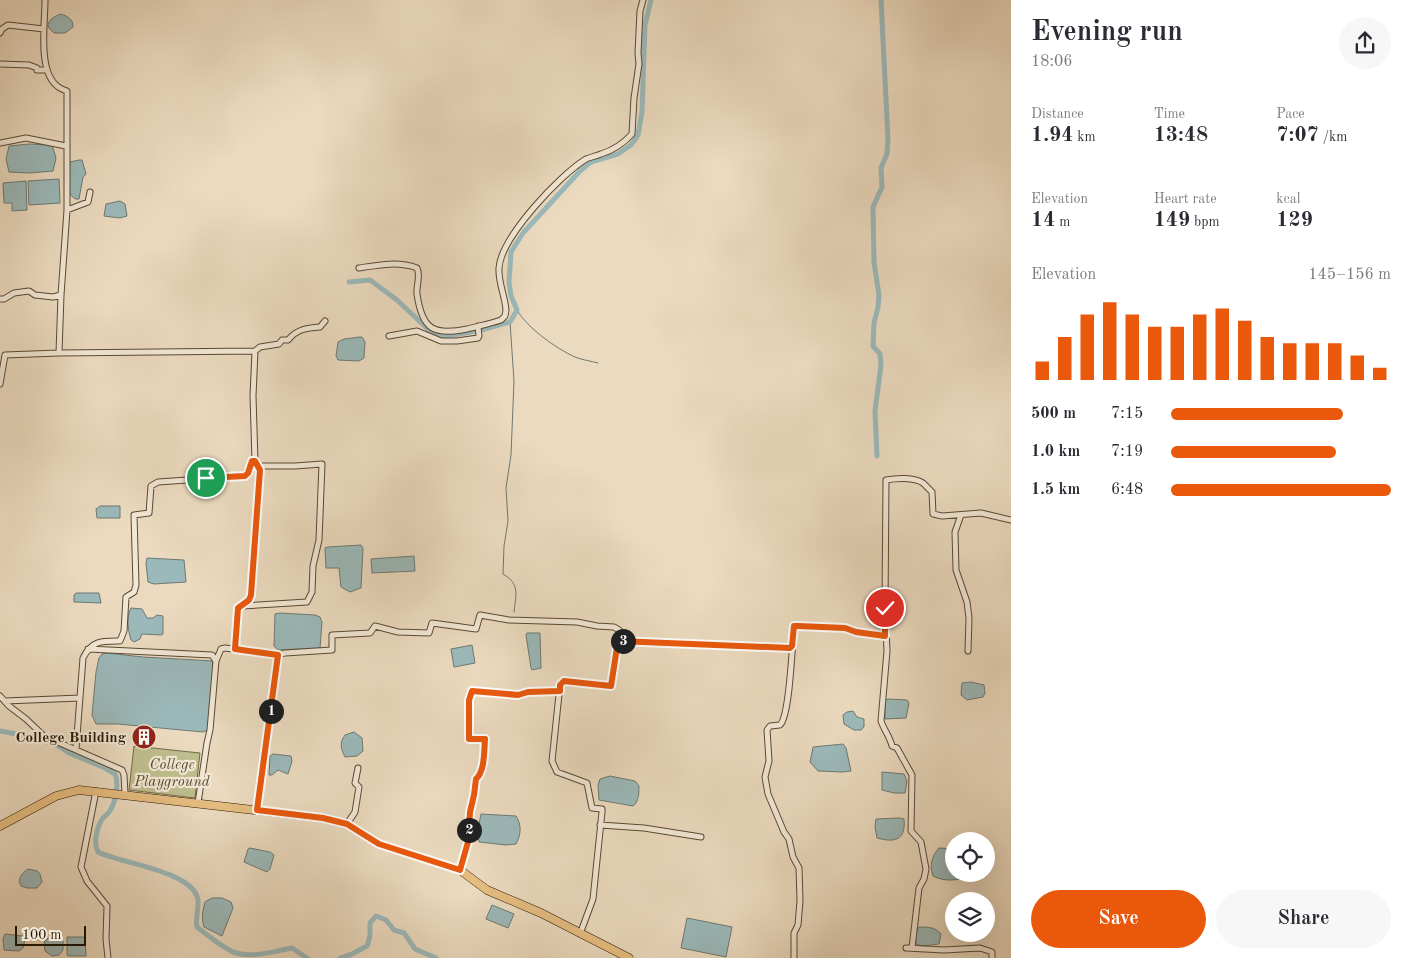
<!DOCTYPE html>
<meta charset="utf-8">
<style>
:root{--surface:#fff;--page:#f7f7f7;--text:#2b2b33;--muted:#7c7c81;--accent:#ea580c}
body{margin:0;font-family:"Old Standard TT",serif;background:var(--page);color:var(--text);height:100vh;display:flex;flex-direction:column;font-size:19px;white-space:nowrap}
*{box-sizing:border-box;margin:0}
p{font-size:16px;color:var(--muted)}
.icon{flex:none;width:28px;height:28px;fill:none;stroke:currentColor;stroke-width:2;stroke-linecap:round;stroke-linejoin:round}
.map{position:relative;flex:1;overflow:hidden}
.panel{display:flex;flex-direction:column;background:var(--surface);width:400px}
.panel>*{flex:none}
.tools{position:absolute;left:945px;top:832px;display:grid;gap:10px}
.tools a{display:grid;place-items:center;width:50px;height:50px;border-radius:50%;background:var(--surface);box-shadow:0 5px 20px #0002;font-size:25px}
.scale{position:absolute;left:15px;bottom:12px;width:71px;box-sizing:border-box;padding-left:5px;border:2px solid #281904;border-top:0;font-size:14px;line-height:18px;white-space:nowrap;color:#281904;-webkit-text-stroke:4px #f2e7d5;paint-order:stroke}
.pin{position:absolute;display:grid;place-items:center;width:42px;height:42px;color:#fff;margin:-21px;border:2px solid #fff;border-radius:50%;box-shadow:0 1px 5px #0007}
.km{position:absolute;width:25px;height:25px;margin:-12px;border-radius:50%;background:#222;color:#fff;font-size:14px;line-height:25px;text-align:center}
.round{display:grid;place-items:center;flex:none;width:52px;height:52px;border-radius:26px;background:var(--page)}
.overview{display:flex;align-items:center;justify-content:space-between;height:85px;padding:0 20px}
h1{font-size:28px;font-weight:700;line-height:38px}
.stats{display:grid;grid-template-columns:repeat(3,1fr);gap:8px;height:85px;padding:5px 20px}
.stats div{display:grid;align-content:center}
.stats b{font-size:21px;font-weight:700}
.stats small{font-size:14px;font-weight:400}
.stats p{font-size:14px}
.chart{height:140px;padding:10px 20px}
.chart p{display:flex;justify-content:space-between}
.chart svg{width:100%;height:90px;margin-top:5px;stroke:var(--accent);stroke-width:6}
.cta{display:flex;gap:10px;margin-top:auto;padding:10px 20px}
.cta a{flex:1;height:58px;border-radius:30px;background:var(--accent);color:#fff;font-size:20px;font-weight:700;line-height:58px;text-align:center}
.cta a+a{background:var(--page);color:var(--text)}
ul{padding:0 20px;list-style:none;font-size:16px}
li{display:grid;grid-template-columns:80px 60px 1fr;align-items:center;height:38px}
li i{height:12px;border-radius:6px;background:var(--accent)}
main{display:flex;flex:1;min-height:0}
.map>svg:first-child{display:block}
.green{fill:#bebd8d;stroke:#736b48}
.water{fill:#9bb9ba;stroke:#6d7971}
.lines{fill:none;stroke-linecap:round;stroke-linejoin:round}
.stream{stroke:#6d7971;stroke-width:1}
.canal{stroke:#9bb9ba;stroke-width:5}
.minor-casing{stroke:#594933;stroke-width:7}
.primary-casing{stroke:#281904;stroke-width:9}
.minor{stroke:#f2e7d5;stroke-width:5}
.primary{stroke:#e6bd80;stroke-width:8}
.route-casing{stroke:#fff;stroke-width:10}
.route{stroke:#ea580c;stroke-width:6}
.labels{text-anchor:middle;stroke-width:4.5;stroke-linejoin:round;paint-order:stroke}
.poi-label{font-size:15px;font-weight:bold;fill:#281904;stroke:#f2e7d5;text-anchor:end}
.park-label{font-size:15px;font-style:italic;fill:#554a2d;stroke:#f2e7d5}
</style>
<main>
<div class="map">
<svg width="1011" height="958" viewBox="0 0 1011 958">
<rect width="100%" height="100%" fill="#ebdabf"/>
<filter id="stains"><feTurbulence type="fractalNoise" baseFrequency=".004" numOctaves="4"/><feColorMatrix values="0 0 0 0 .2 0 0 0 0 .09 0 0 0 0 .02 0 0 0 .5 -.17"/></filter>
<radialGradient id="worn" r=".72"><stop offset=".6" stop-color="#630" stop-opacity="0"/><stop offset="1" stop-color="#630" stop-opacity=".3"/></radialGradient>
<path class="green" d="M134 746 200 753 195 798 129 790Z"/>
<path class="water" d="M60 14C68 16 73 19 73 27L65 33H54L48 27C48 19 53 18 60 14Z
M29 144 52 145 56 158 53 171 30 173 9 172 6 159 9 146Z
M79 160H82L86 174 83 177 79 199H76C65 195 68 176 68 165L70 162Z
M59 179 60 203 29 205 28 181Z
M26 181 27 210 12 211V203H4L3 183Z
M120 201 125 204 127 216 120 218 104 216 106 204Z
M360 337H362L365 342 364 358 359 361 338 360 336 356 338 342 344 339Z
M100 506H120V518H97L96 509Z
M361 545 363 548 361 588 350 592 341 587 339 568H326L325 548 328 547Z
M414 556 415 571 372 573 371 559Z
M147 558 184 560 186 582 154 584 148 582 146 563Z
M76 593H99L101 603 74 602V595Z
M131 608 142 609 147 618H153L157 615 163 616V634L161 635 142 634 140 639 134 642 131 640C128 630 126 617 131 608Z
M280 613 315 615 320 617 322 622 320 648 278 650 274 646 275 614Z
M527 633H540L541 668 532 670 531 668 526 635Z
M472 645 475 663 454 667 451 649Z
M107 653 143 657 213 661 212 694 208 730 203 732 118 724H96L92 715 96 672 99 658 102 654Z
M971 682 984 685 985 693 983 697 967 700 961 695 962 683Z
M889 699 907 700 909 703 906 718 885 719V700Z
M853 711 857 717 864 719V727L861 730H854L844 724 843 715 847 712Z
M354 732 362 738 363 751 357 756 345 757C341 749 339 743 345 735Z
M843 744 846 748 851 771 842 772 818 771 810 762 813 747Z
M273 754 291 756 292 761 288 774 278 770 272 775H269L270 756Z
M882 772 904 774 907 781 905 793H894L882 790Z
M610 776 635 781 639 786C639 792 639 802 633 806L599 800 598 785 600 779Z
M481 814 516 816C522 825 521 835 516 844L506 845 479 842 478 829Z
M899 818 904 819C906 840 895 843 877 838L875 827 876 819Z
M250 848 270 852 274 855 270 869 267 872 244 862 248 849Z
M939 848 954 849V874H971L970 875C960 881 944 882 933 876 929 865 932 856 939 848Z
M28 869 37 871 40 874 42 882 37 888H27L21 886C17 879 22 873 28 869Z
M212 898H222L231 902 233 908 222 936 204 927C201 918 203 910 205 902Z
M492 905 514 914 508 928 486 919Z
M687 918 732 927 726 957 681 948Z
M919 927C928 927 935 927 941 934L939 944 922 946 916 944 915 934Z
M5 934 23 936 25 939 23 948 19 951 4 950 3 939Z
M55 937 63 940V950L59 955 52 956 45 951 44 942 48 938Z
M67 937H85L86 956H69L67 955Z"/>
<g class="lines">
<path class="stream" d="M517 310C527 328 557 349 575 357 582 360 591 361 598 363
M510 322 514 381 511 455 506 488 508 521 504 546 503 574C520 584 516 594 514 612"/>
<path class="canal" d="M349 282 370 280 397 300 431 332 442 337 481 330 510 322 517 310 511 296 509 282 511 252 523 233 580 171 591 162 618 154 631 145 638 135 642 112 645 25 651 0
M877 456 875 411 881 365 880 354 873 346 874 323 878 307 879 295 874 262 873 207 882 187 881 168 887 154 888 139 881 0
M0 731 32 737 57 745 69 753 105 768 115 774C119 783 116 800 111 809 109 813 106 815 103 818 97 826 93 843 98 852 119 863 194 871 198 900 199 908 195 918 197 927 206 934 226 950 236 953 254 958 274 951 292 948L307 958
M340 958 352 954 367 946 370 936V923L376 916 386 920 394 930 404 933 415 949 436 958"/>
<defs>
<path id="minor" d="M45 0C45 23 38 69 56 85 59 88 64 90 67 91V210L61 295 59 353
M0 33 2 29 8 25 44 29
M0 64 29 65 37 68V70H47
M0 143 26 138 66 146
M67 210 88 202 90 192
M359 268C378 265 398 261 417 268 421 275 416 286 417 294 422 329 433 336 467 329 478 326 490 324 501 320L505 316 506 310C505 296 498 282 499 268 501 237 560 175 586 159 591 157 596 156 601 154 614 150 623 144 632 134L634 98 639 64 638 53 640 11 643 0
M0 299H4L14 293 29 291 35 295 53 297 61 295
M389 336 417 331 441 341H457L478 338 479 336 478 326
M0 384 5 355 59 353 255 351
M961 515 955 532 956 570 967 602 969 618 968 651
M242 606 307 602 312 592 313 566 319 540 322 464 295 466H258
M88 649 212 655 216 661 210 730 207 743 198 803
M235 649 238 608 249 600 251 595 259 469 255 461 253 396 255 351 260 347 279 344 282 340H288C297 329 307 328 320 327L325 321
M278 655 285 653 332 650V635L370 633 375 626 398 632 429 633 432 623 476 629 480 615 509 620 577 622 597 626 614 627 619 630
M216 661 221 649 225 648 278 655 257 810
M0 696 9 706 26 719 44 736 122 770 124 775 125 794
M5 701 80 698
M76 749 83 658C92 640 102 641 120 641L124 631 126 597 134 592 136 585 134 515 149 513 151 486 158 482 245 476 252 461H255
M96 791 81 867 87 881 107 906 106 939 108 958
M347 824 355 812 359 787 355 783 358 768
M600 825 644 828 701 837
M460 870 468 843 470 812 474 795 476 779C485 771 484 751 485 739H469L470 693 473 691 518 695 528 691H560
M580 934 593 899 602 812V809L592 808 587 783 557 772 552 761 560 685 564 681 611 686 618 641 790 647 792 646
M906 948 944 950 980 948 992 952V958
M912 948 919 888 924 879 926 869 921 842 911 831 912 775 897 748 892 746C890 737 884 730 881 721L887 651 885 607 886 480C896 478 914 477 923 483 926 486 929 489 932 492L933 514 942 516 981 513 1011 520
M794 958V933L798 925 800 901 799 868 793 857 789 839 784 832 768 794 765 777 769 761 767 730 770 726 780 725C790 716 792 644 794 627L845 628 856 633 885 636"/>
<path id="primary" d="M0 826 56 796 79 790 323 818 347 824 379 844 460 870 487 890 541 913 629 958"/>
</defs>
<use href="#minor" class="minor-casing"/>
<use href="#primary" class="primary-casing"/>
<use href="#minor" class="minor"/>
<use href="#primary" class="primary"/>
</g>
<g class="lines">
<defs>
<path id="route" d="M206 478 245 476 248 473 252 461H255L260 470 251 595 249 600 238 608 235 649 278 655 257 810 323 818 347 824 379 844 460 870 468 842 470 812 474 795 476 779C485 771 484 751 485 739H469V700L472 691 518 695 528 692 560 691V685L564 681 611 686 618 641 790 648 792 646 794 626H798L845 628 856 632 885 636V608"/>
</defs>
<use href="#route" class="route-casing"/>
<use href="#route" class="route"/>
</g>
<defs>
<symbol id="building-disc" viewBox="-11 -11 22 22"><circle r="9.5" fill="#8f2418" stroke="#f2e7d5"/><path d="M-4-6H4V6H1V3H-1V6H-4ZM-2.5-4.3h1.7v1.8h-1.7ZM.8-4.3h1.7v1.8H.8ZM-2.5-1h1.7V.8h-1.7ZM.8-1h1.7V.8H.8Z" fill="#fff"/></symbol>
</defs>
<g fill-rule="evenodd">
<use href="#building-disc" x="130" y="723" width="28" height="28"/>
</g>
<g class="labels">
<g class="poi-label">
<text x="126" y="742">College Building</text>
</g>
<g class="park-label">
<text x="172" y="769">College<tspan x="172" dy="17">Playground</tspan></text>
</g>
</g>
<rect width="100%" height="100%" filter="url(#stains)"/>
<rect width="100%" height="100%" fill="url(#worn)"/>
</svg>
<div class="tools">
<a><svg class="icon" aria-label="locate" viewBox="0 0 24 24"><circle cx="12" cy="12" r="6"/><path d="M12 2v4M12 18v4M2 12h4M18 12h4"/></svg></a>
<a><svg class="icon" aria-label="layers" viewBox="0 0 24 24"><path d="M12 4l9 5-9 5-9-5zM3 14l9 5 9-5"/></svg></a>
</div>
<div class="scale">100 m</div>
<div class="pin" style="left:206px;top:478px;background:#1e9e55"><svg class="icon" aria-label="arrive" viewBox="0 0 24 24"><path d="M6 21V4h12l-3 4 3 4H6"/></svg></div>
<div class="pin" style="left:885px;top:608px;background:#d93025"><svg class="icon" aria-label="check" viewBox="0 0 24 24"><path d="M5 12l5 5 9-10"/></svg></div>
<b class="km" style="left:271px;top:711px">1</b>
<b class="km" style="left:469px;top:830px">2</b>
<b class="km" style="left:623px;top:641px">3</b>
</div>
<section class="panel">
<div class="overview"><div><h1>Evening run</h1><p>18:06</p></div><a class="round"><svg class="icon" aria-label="share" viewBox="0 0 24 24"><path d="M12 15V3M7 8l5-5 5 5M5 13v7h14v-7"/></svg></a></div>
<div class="stats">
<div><p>Distance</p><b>1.94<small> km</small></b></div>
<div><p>Time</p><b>13:48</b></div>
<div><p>Pace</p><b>7:07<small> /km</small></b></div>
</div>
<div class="stats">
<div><p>Elevation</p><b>14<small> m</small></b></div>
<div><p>Heart rate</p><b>149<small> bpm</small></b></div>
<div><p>kcal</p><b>129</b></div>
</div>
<div class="chart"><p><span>Elevation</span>145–156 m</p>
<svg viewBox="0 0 160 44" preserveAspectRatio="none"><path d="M5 44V35M15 44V23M25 44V12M35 44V6M45 44V12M55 44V18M65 44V18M75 44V12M85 44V9M95 44V15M105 44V23M115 44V26M125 44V26M135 44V26M145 44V32M155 44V38"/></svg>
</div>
<ul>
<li><b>500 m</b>7:15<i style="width:78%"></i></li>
<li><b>1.0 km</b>7:19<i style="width:75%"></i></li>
<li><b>1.5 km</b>6:48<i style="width:100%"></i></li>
</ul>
<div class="cta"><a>Save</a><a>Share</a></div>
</section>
</main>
